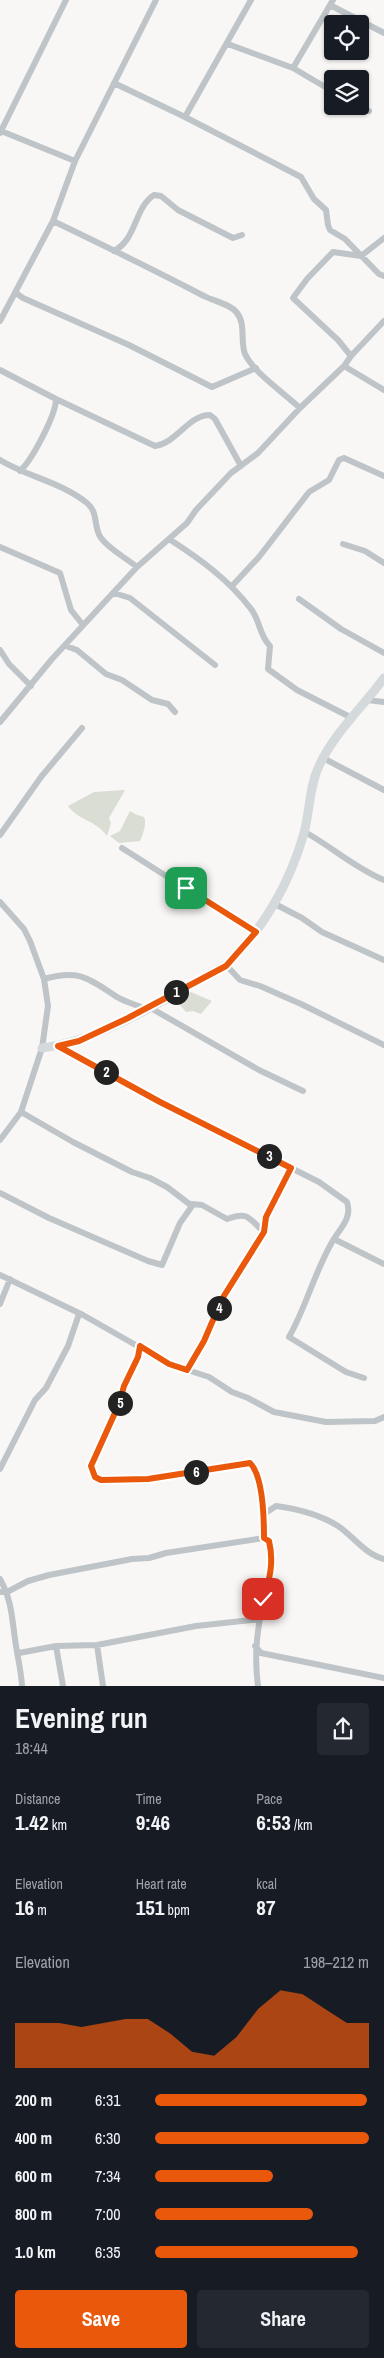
<!DOCTYPE html>
<meta charset="utf-8">
<style>
:root{--surface:#171b24;--page:#242831;--text:#f1f3f6;--muted:#9ea1a6;--accent:#ea580c}
body{margin:0;font-family:"Archivo Narrow",sans-serif;background:var(--page);color:var(--text);height:100vh;display:flex;flex-direction:column;font-size:19px;white-space:nowrap}
*{box-sizing:border-box;margin:0}
p{font-size:16px;color:var(--muted)}
.icon{flex:none;width:28px;height:28px;fill:none;stroke:currentColor;stroke-width:2;stroke-linecap:round;stroke-linejoin:round}
.map{position:relative;height:1686px;overflow:hidden}
.drawer{display:flex;flex-direction:column;background:var(--surface);flex:1}
.drawer>*{flex:none}
.buttons{position:absolute;left:324px;top:15px;display:grid;gap:10px}
.buttons a{display:grid;place-items:center;width:45px;height:45px;border-radius:5px;background:var(--surface);box-shadow:0 1px 4px #0004;font-size:25px}
.pin{position:absolute;display:grid;place-items:center;width:42px;height:42px;color:#fff;margin:-21px;border-radius:10px;box-shadow:0 2px 8px #0006}
.km{position:absolute;width:25px;height:25px;margin:-12px;border-radius:50%;background:#222;color:#fff;font-size:14px;line-height:25px;text-align:center}
.round{display:grid;place-items:center;flex:none;width:52px;height:52px;border-radius:5px;background:var(--page)}
.overview{display:flex;align-items:center;justify-content:space-between;height:85px;padding:0 15px}
h1{font-size:28px;font-weight:700;line-height:38px}
.stats{display:grid;grid-template-columns:repeat(3,1fr);gap:8px;height:85px;padding:5px 15px}
.stats div{display:grid;align-content:center}
.stats b{font-size:21px;font-weight:700}
.stats small{font-size:14px;font-weight:400}
.stats p{font-size:14px}
.chart{height:140px;padding:10px 15px}
.chart p{display:flex;justify-content:space-between}
.chart svg{width:100%;height:90px;margin-top:5px;fill:var(--accent);opacity:.7}
.cta{display:flex;gap:10px;margin-top:auto;padding:10px 15px}
.cta a{flex:1;height:58px;border-radius:5px;background:var(--accent);color:#fff;font-size:20px;font-weight:700;line-height:58px;text-align:center}
.cta a+a{background:var(--page);color:var(--text)}
ul{padding:0 15px;list-style:none;font-size:16px}
li{display:grid;grid-template-columns:80px 60px 1fr;align-items:center;height:38px}
li i{height:12px;border-radius:6px;background:var(--accent)}
.map>svg:first-child{display:block}
.green{fill:#d9ddd4}
.lines{fill:none;stroke-linecap:round;stroke-linejoin:round}
.street{stroke:#bec4c7;stroke-width:6}
.secondary{stroke:#d4d9db;stroke-width:9}
.route-casing{stroke:#fff;stroke-width:10}
.route{stroke:#ea580c;stroke-width:6}
</style>
<div class="map">
<svg width="384" height="1686" viewBox="0 0 384 1686">
<rect width="100%" height="100%" fill="#f8f7f5"/>
<path class="green" d="M125 790 109 818 111 823 107 836C97 821 78 820 68 806L94 792Z
M130 811 135 814 144 817C147 823 143 834 140 841L119 843 110 836 120 831Z
M191 992 212 1001 201 1014 193 1011 186 1012 180 1005 179 999Z"/>
<g class="lines">
<path class="street" d="M330 5 384 33
M228 44 293 68 333 0
M293 68 332 91
M114 83 185 117 301 177 314 199 326 210 328 225 330 230 345 239 379 274 384 276
M360 106 369 111
M185 117 251 0
M1 131 75 161
M0 133 66 0
M53 221C103 245 154 270 204 296 213 301 231 304 237 313 246 324 240 341 245 354 254 373 284 393 300 408
M114 251C137 239 134 208 154 195L161 196 178 210 233 238 242 235
M16 293 23 298 129 345 212 387 256 368
M0 321 53 221 75 161 156 0
M351 356 384 321
M344 366 384 390
M0 370 56 399 155 446C177 443 188 415 210 415L215 419 241 466
M0 460C28 477 61 482 87 503 99 513 93 527 101 538 109 549 126 558 137 567
M20 471C32 460 56 415 56 399
M169 539C200 559 228 579 251 609 260 620 259 635 270 646L268 669 297 690 352 718
M343 544 365 551 384 563
M0 547 60 573 71 610 83 625
M232 586 259 557 309 492 329 480 339 460 344 458 384 476
M114 593 130 598 215 665
M299 599 341 629 384 653
M66 646 77 650 106 674 122 680 152 700 168 704 175 712
M0 650 9 664 31 686
M367 700 384 702
M0 722 52 659 137 567 187 523 196 510 231 473 258 453 300 408 344 366 351 356 338 340 293 298 307 279 333 252 361 256 384 238
M323 758 384 790
M305 832C332 847 355 868 384 880
M0 835 41 777 82 728
M122 848 256 933
M0 902 24 929 30 941 44 979 48 1006 42 1048 21 1112 0 1140
M275 904 302 918 322 932 384 960
M226 965 240 980 260 986 301 1004 384 1045
M44 979C79 969 88 978 117 997 125 1002 137 1005 146 1009
M149 1007 259 1070 303 1091
M58 1046 160 1102 319 1182 347 1202C353 1219 338 1230 331 1244 314 1274 306 1307 289 1337L346 1372 364 1378
M21 1112 73 1142 132 1172 150 1178 167 1187 192 1206V1204L202 1205 227 1219C249 1211 248 1218 264 1232
M0 1193 49 1218 148 1261 162 1265 180 1223 192 1206
M334 1239 384 1264
M0 1275 83 1315 169 1364 209 1377 232 1392 248 1398 274 1412 326 1422 375 1421 384 1417
M0 1304 10 1279
M141 1346 138 1357 124 1386 119 1405 91 1466 92 1472 101 1480H132L250 1463C263 1476 264 1519 264 1538
M187 1370 204 1341 222 1299 264 1232 266 1217 291 1168
M0 1469 35 1400 46 1388 68 1346 79 1314
M264 1514 276 1506C298 1509 319 1514 338 1526 353 1536 366 1555 384 1559
M0 1579C11 1598 12 1617 15 1639 17 1655 21 1669 22 1686
M0 1592H7L28 1581 49 1575 132 1559 149 1558 166 1553 264 1538 269 1541C275 1567 267 1580 262 1605 257 1634 254 1656 258 1686
M97 1645 103 1686
M56 1646 63 1686
M255 1646 261 1653 384 1678
M19 1653 56 1646 97 1645 196 1626 260 1619"/>
<path class="secondary" d="M42 1048C102 1041 172 995 226 965 263 930 290 883 304 833 310 811 309 787 319 766 334 733 363 707 384 678"/>
</g>
<g class="lines">
<defs>
<path id="route" d="M186 888 256 932 226 966 128 1018 79 1041 58 1046 160 1102 291 1168 266 1217 264 1232 222 1299 204 1341 187 1370 169 1364 140 1346 138 1357 124 1386 119 1404 91 1466 95 1477 101 1480 148 1479 250 1463C263 1476 264 1519 264 1538L269 1541C274 1562 270 1579 263 1599"/>
</defs>
<use href="#route" class="route-casing"/>
<use href="#route" class="route"/>
</g>
</svg>
<div class="buttons">
<a><svg class="icon" aria-label="locate" viewBox="0 0 24 24"><circle cx="12" cy="12" r="6"/><path d="M12 2v4M12 18v4M2 12h4M18 12h4"/></svg></a>
<a><svg class="icon" aria-label="layers" viewBox="0 0 24 24"><path d="M12 4l9 5-9 5-9-5zM3 14l9 5 9-5"/></svg></a>
</div>
<div class="pin" style="left:186px;top:888px;background:#1e9e55"><svg class="icon" aria-label="arrive" viewBox="0 0 24 24"><path d="M6 21V4h12l-3 4 3 4H6"/></svg></div>
<div class="pin" style="left:263px;top:1599px;background:#d93025"><svg class="icon" aria-label="check" viewBox="0 0 24 24"><path d="M5 12l5 5 9-10"/></svg></div>
<b class="km" style="left:176px;top:992px">1</b>
<b class="km" style="left:106px;top:1072px">2</b>
<b class="km" style="left:269px;top:1156px">3</b>
<b class="km" style="left:219px;top:1308px">4</b>
<b class="km" style="left:120px;top:1403px">5</b>
<b class="km" style="left:196px;top:1472px">6</b>
</div>
<section class="drawer">
<div class="overview"><div><h1>Evening run</h1><p>18:44</p></div><a class="round"><svg class="icon" aria-label="share" viewBox="0 0 24 24"><path d="M12 15V3M7 8l5-5 5 5M5 13v7h14v-7"/></svg></a></div>
<div class="stats">
<div><p>Distance</p><b>1.42<small> km</small></b></div>
<div><p>Time</p><b>9:46</b></div>
<div><p>Pace</p><b>6:53<small> /km</small></b></div>
</div>
<div class="stats">
<div><p>Elevation</p><b>16<small> m</small></b></div>
<div><p>Heart rate</p><b>151<small> bpm</small></b></div>
<div><p>kcal</p><b>87</b></div>
</div>
<div class="chart"><p><span>Elevation</span>198–212 m</p>
<svg viewBox="0 0 160 44" preserveAspectRatio="none"><path d="M0 44V22L10 22L20 22L30 24L40 22L50 20L60 20L70 27L80 36L90 38L100 29L110 15L120 6L130 8L140 15L150 22L160 22V44z"/></svg>
</div>
<ul>
<li><b>200 m</b>6:31<i style="width:99%"></i></li>
<li><b>400 m</b>6:30<i style="width:100%"></i></li>
<li><b>600 m</b>7:34<i style="width:55%"></i></li>
<li><b>800 m</b>7:00<i style="width:74%"></i></li>
<li><b>1.0 km</b>6:35<i style="width:95%"></i></li>
</ul>
<div class="cta"><a>Save</a><a>Share</a></div>
</section>
